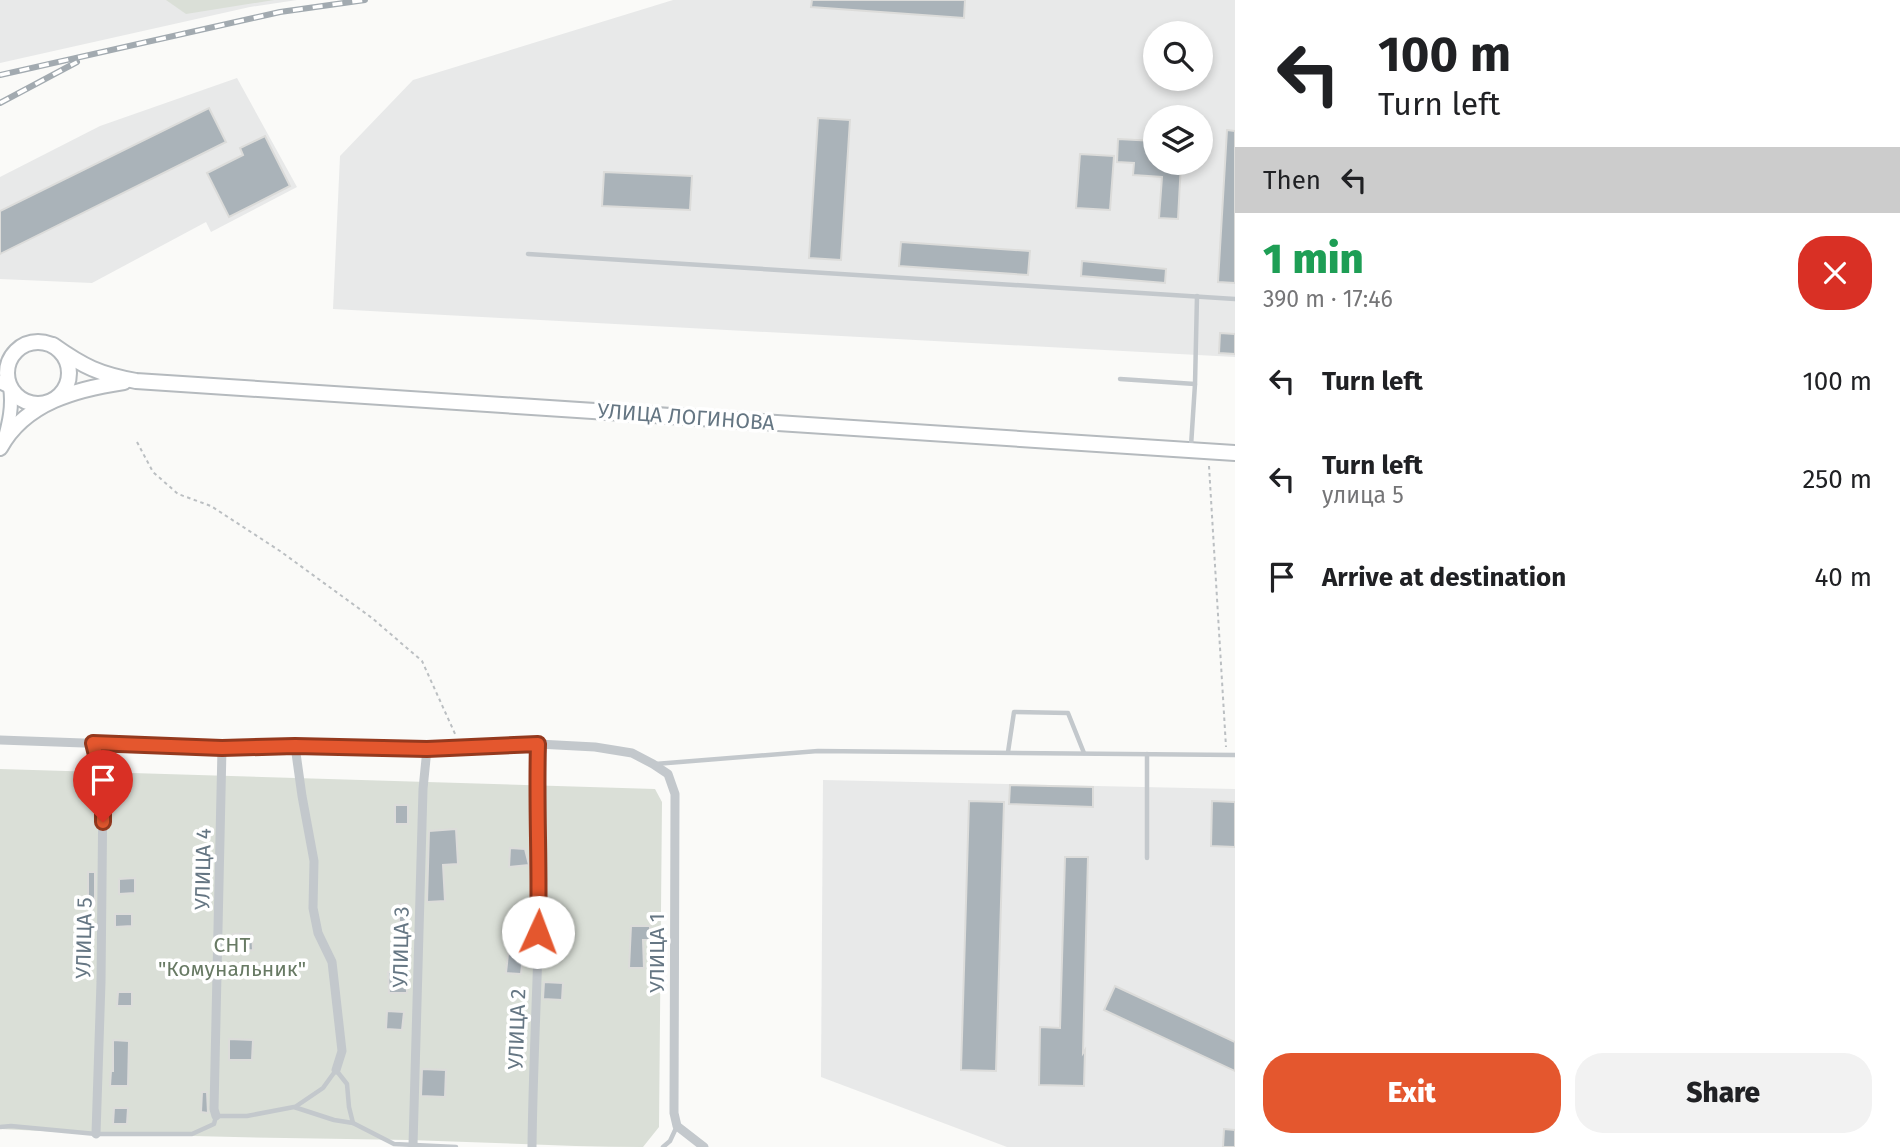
<!DOCTYPE html>
<meta charset="utf-8">
<style>
:root{--surface:#fff;--page:#f2f2f2;--text:#202124;--muted:#757577;--accent:#e4572e}
body{margin:0;font-family:"Fira Sans",sans-serif;background:var(--page);color:var(--text);height:100vh;display:flex;flex-direction:column;font-size:26px;white-space:nowrap}
*{box-sizing:border-box;margin:0}
p{font-size:23px;color:var(--muted)}
.icon{flex:none;width:38px;height:38px;fill:none;stroke:currentColor;stroke-width:2;stroke-linecap:round;stroke-linejoin:round}
.map{position:relative;flex:1;overflow:hidden}
.sheet{display:flex;flex-direction:column;background:var(--surface);width:665px}
.sheet>*{flex:none}
.top-card{background:#fff;color:var(--text);overflow:hidden}
.buttons{position:absolute;left:1143px;top:21px;display:grid;gap:14px}
.buttons a{display:grid;place-items:center;width:70px;height:70px;border-radius:50%;background:var(--surface);box-shadow:0 4px 10px #0003;font-size:35px}
.pin{position:absolute;display:grid;place-items:center;width:60px;height:60px;color:#fff;margin:-72px -30px;border-radius:50% 50% 50% 0;rotate:-45deg;box-shadow:0 0 7px #0007}
.pin .icon{rotate:45deg}
.me{position:absolute;width:77px;margin:-38px;rotate:2deg;stroke-linejoin:round;filter:drop-shadow(0 0 5px #0008)}
.turn{display:flex;align-items:center;gap:24px;height:147px;padding:0 28px;font-size:32px}
.turn .icon{width:91px;height:91px;stroke-width:2.5}
.turn b{display:block;font-size:49px;line-height:60px}
.then{display:flex;align-items:center;height:66px;padding:0 28px;background:#0003;gap:14px;font-size:26px}
.round{display:grid;place-items:center;flex:none;width:74px;height:74px;border-radius:28px;background:var(--page)}
.overview{display:flex;align-items:center;justify-content:space-between;height:119px;padding:0 28px}
h1{font-size:42px;font-weight:800;line-height:52px;color:#1e9e55}
.cta{display:flex;gap:14px;margin-top:auto;padding:14px 28px}
.cta a{flex:1;height:80px;border-radius:28px;background:var(--accent);color:#fff;font-size:28px;font-weight:800;line-height:80px;text-align:center}
.cta a+a{background:var(--page);color:var(--text)}
ul{padding:0;list-style:none}
li{display:flex;align-items:center;gap:21px;height:98px;padding:0 28px}
li div{flex:1}
li b{display:block;font-size:26px}
li em{font-style:normal}
main{display:flex;flex:1;min-height:0}
.map>svg:first-child{display:block}
.built{fill:#e8e9e9;fill-rule:evenodd}
.green{fill:#dadfd7}
.building{fill:#aab3b9;stroke:#dcdcda;stroke-width:2}
.lines{fill:none;stroke-linecap:round;stroke-linejoin:round}
.secondary-casing{stroke:#b3babf;stroke-width:16}
.primary-casing{stroke:#b5babe;stroke-width:18}
.path{stroke:#bbbfc2;stroke-width:2;stroke-dasharray:3.5 3.5;stroke-linecap:butt}
.lane{stroke:#c3c8cc;stroke-width:4.5}
.street{stroke:#c3c8cc;stroke-width:9}
.secondary{stroke:#fff;stroke-width:12}
.primary{stroke:#fff;stroke-width:14}
.rail-casing{stroke:#a2aab0;stroke-width:6}
.rail{stroke:#fff;stroke-width:3.5;stroke-dasharray:10;stroke-linecap:butt}
.route-casing{stroke:#94391e;stroke-width:18}
.route{stroke:#e4572e;stroke-width:12}
.labels{text-anchor:middle;stroke-width:7;stroke-linejoin:round;paint-order:stroke}
.street-label{font-size:21px;fill:#657683;stroke:#fff}
.park-label{font-size:21px;fill:#687a64;stroke:#fff}
</style>
<main>
<div class="map">
<svg width="1235" height="1147" viewBox="0 0 1235 1147">
<rect width="100%" height="100%" fill="#fafaf8"/>
<g class="built">
<polygon points="0,0 297,0 250,7 0,63"/>
<path d="M673,0H1235V357L333,309L340,156L413,80ZM1155,33H1200V79H1155ZM1155,117H1200V163H1155Z"/>
<polygon points="237,78 297,187 211,232 206,222 92,283 0,279 0,177 100,126"/>
<polygon points="823,780 1235,789 1235,1147 1007,1147 821,1077"/>
</g>
<g class="green">
<polygon points="166,0 274,0 186,14"/>
<path d="M0,769L655,789L662,802L659,1127L643,1147C565,1147 487,1142 409,1140C272,1138 136,1136 0,1129Z"/>
</g>
<g class="building">
<polygon points="812,0 965,0 964,18 811,7"/>
<polygon points="209,108 226,142 0,254 0,211"/>
<polygon points="818,118 850,120 841,260 809,258"/>
<polygon points="1227,130 1235,131 1235,283 1218,282"/>
<polygon points="265,136 290,186 229,217 207,173 243,155 240,148"/>
<polygon points="1118,139 1155,141 1155,163 1181,163 1178,219 1159,218 1162,177 1133,175 1134,163 1117,162"/>
<polygon points="1080,154 1114,156 1110,210 1076,208"/>
<polygon points="604,172 692,176 690,210 602,206"/>
<polygon points="901,242 1030,251 1028,275 899,266"/>
<polygon points="1082,261 1166,269 1165,283 1081,276"/>
<polygon points="1220,333 1235,334 1235,354 1219,353"/>
<polygon points="1010,785 1093,787 1093,807 1009,804"/>
<polygon points="969,801 1004,802 996,1071 961,1070"/>
<polygon points="1212,801 1235,802 1235,847 1211,846"/>
<rect x="395" y="805" width="13" height="19"/>
<polygon points="456,829 458,864 443,865 445,901 427,902 429,831"/>
<polygon points="510,848 525,849 529,865 509,867"/>
<polygon points="1065,857 1088,857 1083,1053 1085,1050 1084,1086 1039,1085 1040,1027 1060,1028"/>
<rect x="88" y="872" width="7" height="33"/>
<polygon points="135,878 135,893 119,894 119,879"/>
<polygon points="399,904 408,904 409,922 399,922"/>
<polygon points="115,914 132,914 132,926 115,927"/>
<polygon points="631,926 650,926 650,940 643,940 644,968 629,968"/>
<polygon points="252,933 253,950 234,951 233,934"/>
<polygon points="407,937 408,953 397,954 396,938"/>
<polygon points="508,954 523,955 521,974 506,973"/>
<polygon points="196,964 210,965 210,975 195,974"/>
<polygon points="407,971 407,993 389,993 388,972"/>
<polygon points="544,982 563,983 562,1000 543,999"/>
<polygon points="1115,986 1235,1042 1235,1071 1104,1010"/>
<polygon points="118,992 132,992 132,1006 117,1006"/>
<polygon points="387,1011 404,1012 402,1030 386,1029"/>
<polygon points="229,1039 253,1040 252,1060 229,1060"/>
<polygon points="113,1040 129,1041 128,1086 110,1086 111,1071 113,1071"/>
<polygon points="422,1069 446,1070 445,1097 421,1096"/>
<polygon points="202,1092 207,1092 208,1113 201,1112"/>
<polygon points="114,1108 128,1108 127,1124 113,1124"/>
<polygon points="1224,1129 1235,1130 1235,1147 1223,1147"/>
</g>
<g class="lines">
<g class="secondary-casing">
<path id="secondary" d="M0,382L10,387C13,406 9,423 4,441"/>
</g>
<g class="primary-casing">
<g id="primary">
<circle cx="38" cy="373" r="31"/>
<path d="M53,345C84,367 99,374 136,381L1235,453"/>
<path d="M0,448C25,402 77,389 124,382"/>
</g>
</g>
<g class="path">
<polyline points="137,442 153,472 178,494 211,506 280,551 372,618 422,661 456,736"/>
<polyline points="1209,466 1226,747"/>
</g>
<g class="lane">
<polyline points="528,254 1235,299"/>
<polyline points="1120,379 1195,384"/>
<polyline points="1191,446 1195,384 1197,296"/>
<polyline points="1008,752 1014,712 1068,713 1084,753"/>
<polyline points="1147,754 1147,858"/>
<polyline points="655,764 818,751 1235,755"/>
<polyline points="295,1107 323,1088 336,1070 347,1084 349,1107 353,1123"/>
<polyline points="0,1127 11,1126 96,1134 192,1134 214,1124 216,1116 247,1116 294,1107 334,1120 353,1123 394,1144 456,1147"/>
<polyline points="663,1147 670,1141 677,1126"/>
</g>
<g class="street">
<polyline points="0,740 222,748 295,746 427,749 538,744 595,747 632,753 653,764 668,774 675,794 674,1113 677,1126 704,1147"/>
<polyline points="93,743 103,783 101,982 96,1134"/>
<polyline points="295,746 302,796 314,861 313,908 318,933 332,962 342,1051 336,1070"/>
<polyline points="216,1116 214,1109 222,748"/>
<polyline points="413,1145 423,789 427,749"/>
<path d="M532,1147C533,1054 539,961 540,868C540,827 537,786 538,744"/>
</g>
<use href="#secondary" class="secondary"/>
<use href="#primary" class="primary"/>
<g class="rail-casing">
<g id="rail">
<polyline points="0,75 280,12 365,0"/>
<polyline points="0,103 77,62"/>
</g>
</g>
<use href="#rail" class="rail"/>
</g>
<g class="lines">
<g class="route-casing">
<path id="route" d="M103,822V783L93,743L222,748L295,746L427,749L538,744C536,807 540,869 538,932"/>
</g>
<use href="#route" class="route"/>
</g>
<g class="labels">
<g class="street-label">
<text transform="translate(686 417) rotate(4)" y="7">УЛИЦА ЛОГИНОВА</text>
<text transform="translate(203 869) rotate(-89)" y="7">УЛИЦА 4</text>
<text transform="translate(84 938) rotate(-89)" y="7">УЛИЦА 5</text>
<text transform="translate(401 947) rotate(-89)" y="7">УЛИЦА 3</text>
<text transform="translate(657 953) rotate(-90)" y="7">УЛИЦА 1</text>
<text transform="translate(517 1029) rotate(-88)" y="7">УЛИЦА 2</text>
</g>
<g class="park-label">
<text x="232" y="952">СНТ<tspan x="232" dy="24">"Комунальник"</tspan></text>
</g>
</g>
</svg>
<div class="buttons">
<a><svg class="icon" aria-label="search" viewBox="0 0 24 24"><circle cx="10" cy="10" r="6"/><path d="M15 15l6 6"/></svg></a>
<a><svg class="icon" aria-label="layers" viewBox="0 0 24 24"><path d="M12 4l9 5-9 5-9-5zM3 14l9 5 9-5"/></svg></a>
</div>
<div class="pin" style="left:103px;top:822px;background:#d93025"><svg class="icon" aria-label="arrive" viewBox="0 0 24 24"><path d="M6 21V4h12l-3 4 3 4H6"/></svg></div>
<svg class="me" style="left:538px;top:932px" viewBox="-20 -20 40 40"><circle r="19" fill="#fff"/><path d="M0-13L10 11 0 6-10 11z" fill="#e4572e"/></svg>
</div>
<section class="sheet">
<div class="top-card">
<div class="turn"><svg class="icon" aria-label="left" viewBox="0 0 24 24"><path d="M17 20v-9H6M10 6l-5 5 5 5"/></svg><div><b>100 m</b>Turn left</div></div>
<div class="then">Then<svg class="icon" aria-label="left" viewBox="0 0 24 24"><path d="M17 20v-9H6M10 6l-5 5 5 5"/></svg></div>
</div>
<div class="overview"><div><h1>1 min</h1><p>390 m · 17:46</p></div><a class="round" style="background:#d93025;color:#fff"><svg class="icon" aria-label="close" viewBox="0 0 24 24"><path d="M6 6l12 12M18 6L6 18"/></svg></a></div>
<ul>
<li><svg class="icon" aria-label="left" viewBox="0 0 24 24"><path d="M17 20v-9H6M10 6l-5 5 5 5"/></svg><div><b>Turn left</b></div><em>100 m</em></li>
<li><svg class="icon" aria-label="left" viewBox="0 0 24 24"><path d="M17 20v-9H6M10 6l-5 5 5 5"/></svg><div><b>Turn left</b><p>улица 5</p></div><em>250 m</em></li>
<li><svg class="icon" aria-label="arrive" viewBox="0 0 24 24"><path d="M6 21V4h12l-3 4 3 4H6"/></svg><div><b>Arrive at destination</b></div><em>40 m</em></li>
</ul>
<div class="cta"><a>Exit</a><a>Share</a></div>
</section>
</main>
